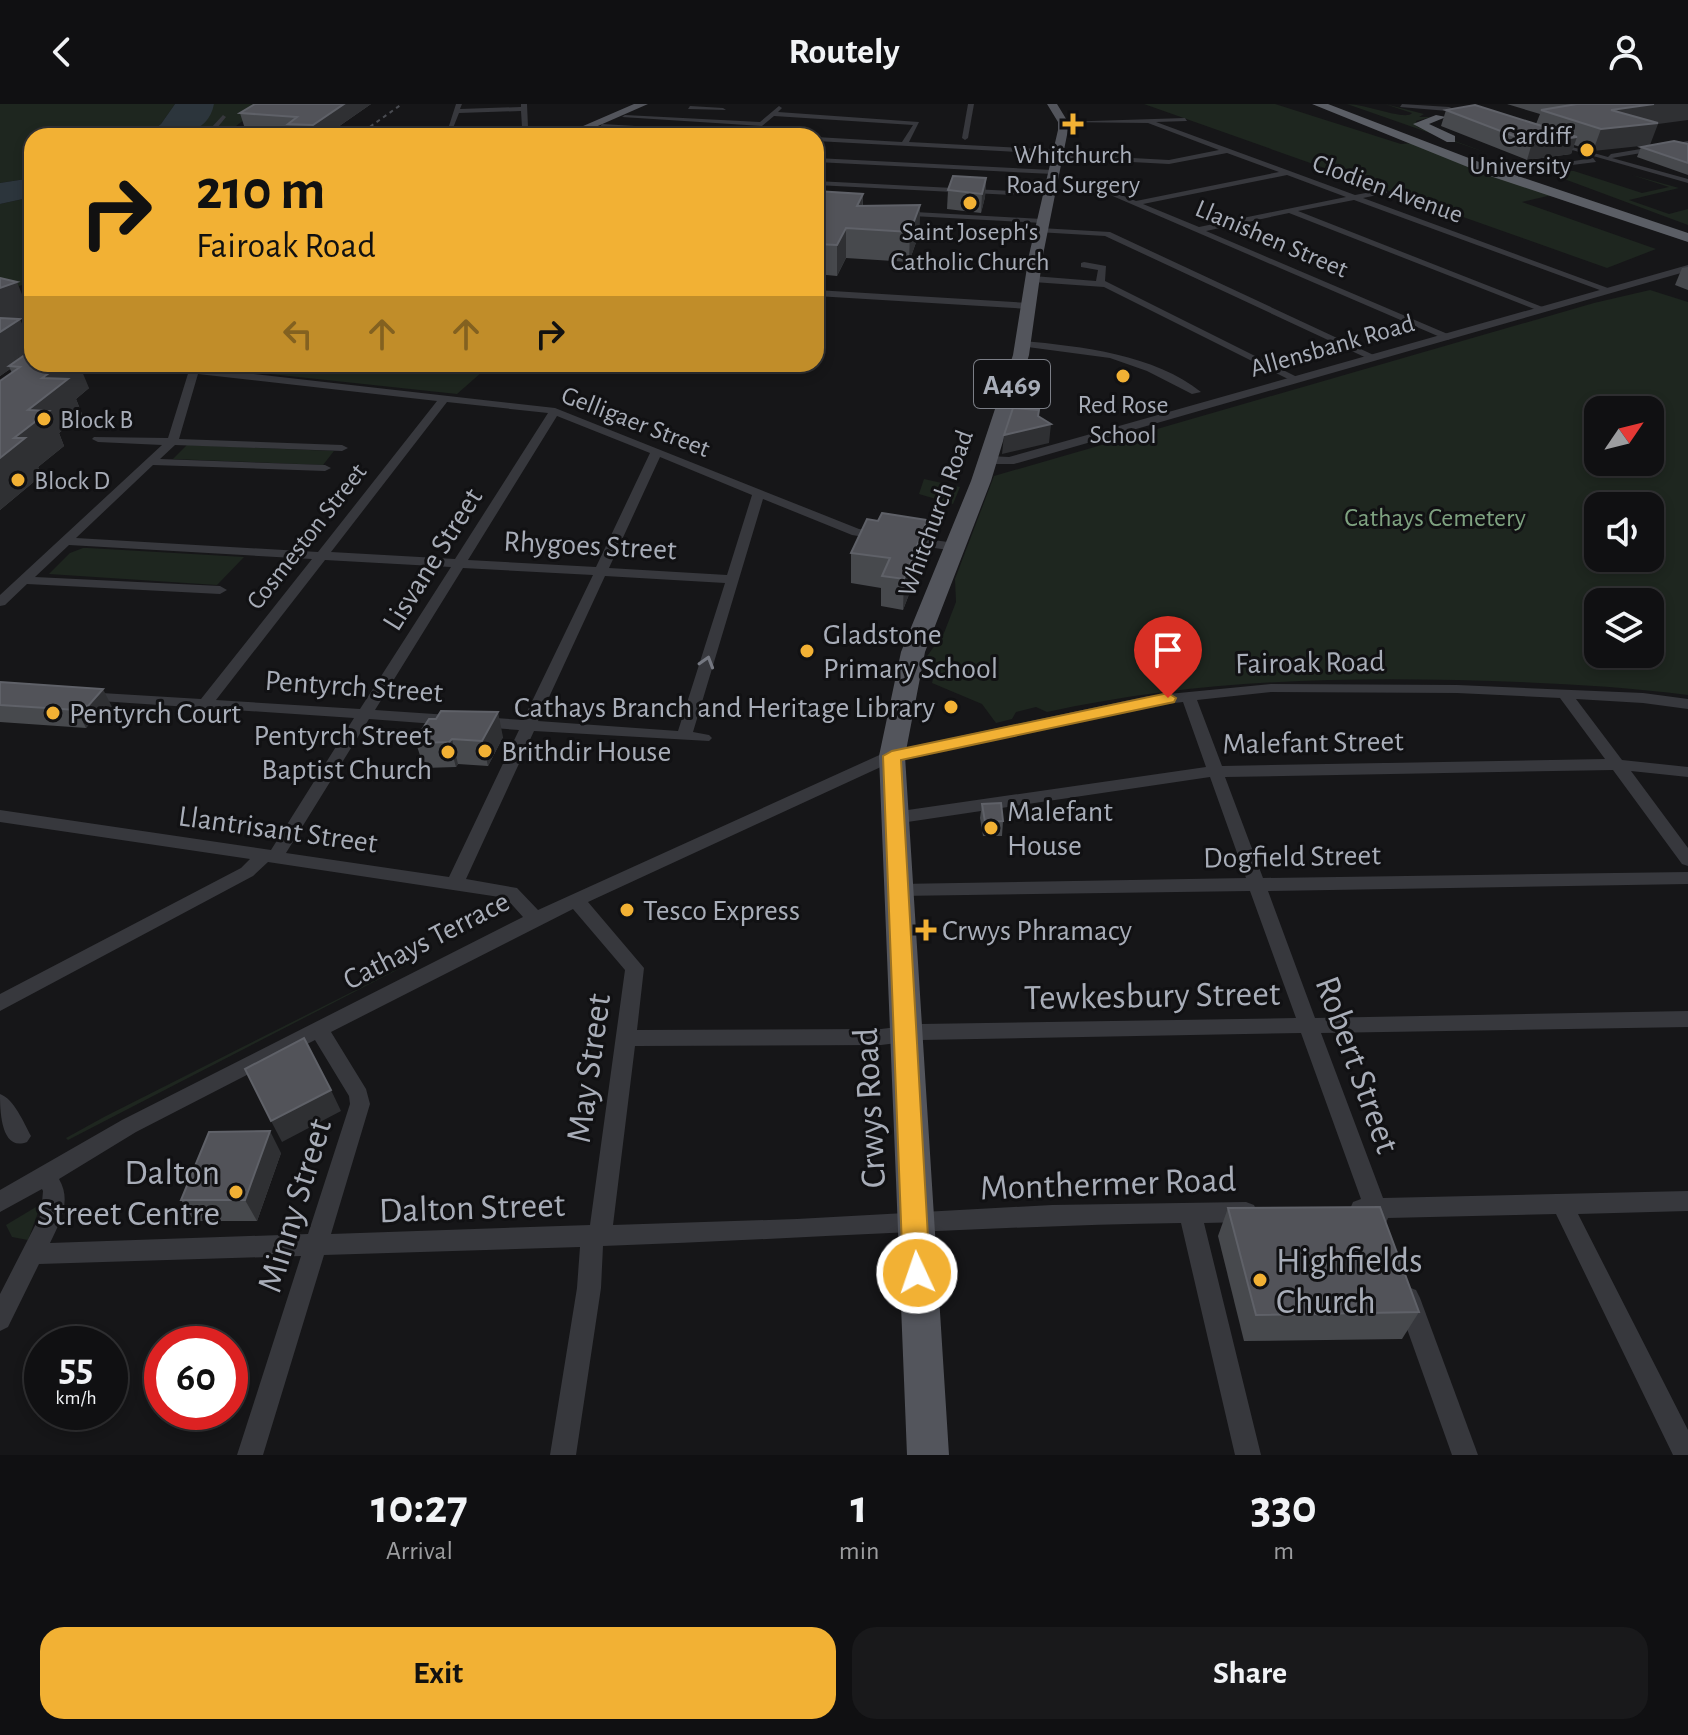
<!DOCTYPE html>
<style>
:root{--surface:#101012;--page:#19191b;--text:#f1f3f6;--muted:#9c9d9f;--line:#303032;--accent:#f2b134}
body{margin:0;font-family:"Alegreya Sans",sans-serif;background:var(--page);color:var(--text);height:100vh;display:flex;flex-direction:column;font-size:30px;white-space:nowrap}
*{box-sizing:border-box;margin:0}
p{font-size:26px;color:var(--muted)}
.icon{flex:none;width:44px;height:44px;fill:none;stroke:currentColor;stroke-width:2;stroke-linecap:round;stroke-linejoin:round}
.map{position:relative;height:1351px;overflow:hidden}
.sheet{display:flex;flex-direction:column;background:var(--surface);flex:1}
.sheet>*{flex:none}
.guide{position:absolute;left:24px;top:24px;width:800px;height:244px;border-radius:24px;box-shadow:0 4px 12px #0003,0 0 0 2px var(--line);background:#f2b134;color:#111;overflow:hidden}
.needle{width:52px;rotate:55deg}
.tools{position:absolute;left:1584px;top:292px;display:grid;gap:16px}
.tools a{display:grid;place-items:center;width:80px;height:80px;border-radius:16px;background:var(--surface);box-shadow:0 4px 12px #0003,0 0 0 2px var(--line);font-size:40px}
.speed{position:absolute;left:24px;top:1222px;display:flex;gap:16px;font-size:40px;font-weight:700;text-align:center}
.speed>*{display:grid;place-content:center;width:104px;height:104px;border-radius:50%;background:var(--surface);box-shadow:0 4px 12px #0003,0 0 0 2px var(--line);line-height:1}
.speed small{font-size:20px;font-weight:400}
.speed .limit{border:12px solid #d22;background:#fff;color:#111}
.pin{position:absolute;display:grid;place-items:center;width:68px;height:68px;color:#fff;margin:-82px -34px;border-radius:50% 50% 50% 0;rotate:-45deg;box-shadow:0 0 8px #0007}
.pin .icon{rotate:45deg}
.me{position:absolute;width:88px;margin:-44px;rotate:357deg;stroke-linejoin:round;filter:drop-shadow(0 0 6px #0008)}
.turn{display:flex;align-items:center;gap:28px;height:168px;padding:0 40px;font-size:36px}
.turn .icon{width:104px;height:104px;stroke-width:2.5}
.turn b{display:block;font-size:56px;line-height:68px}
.lanes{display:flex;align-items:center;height:76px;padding:0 40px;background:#0003;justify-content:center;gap:40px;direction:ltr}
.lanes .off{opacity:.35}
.eta{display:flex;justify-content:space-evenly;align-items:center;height:136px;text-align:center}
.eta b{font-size:48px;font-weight:600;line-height:56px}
.primary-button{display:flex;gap:16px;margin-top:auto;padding:16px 40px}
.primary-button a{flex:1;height:92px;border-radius:24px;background:var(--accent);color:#111;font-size:32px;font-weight:600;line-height:92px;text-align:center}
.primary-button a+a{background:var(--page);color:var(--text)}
header{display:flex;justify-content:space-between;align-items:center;height:104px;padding:0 40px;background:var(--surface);font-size:36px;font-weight:600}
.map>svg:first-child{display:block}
.green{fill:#1e261f;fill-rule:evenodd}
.water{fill:#2c353c}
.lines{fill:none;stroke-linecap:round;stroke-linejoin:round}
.minor{fill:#37383d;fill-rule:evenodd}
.tertiary{fill:#37383d;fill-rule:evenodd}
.primary{fill:#53555c;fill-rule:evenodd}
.trunk{fill:#5b5e65;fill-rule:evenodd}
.rail{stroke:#4a4c52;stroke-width:2;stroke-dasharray:4 4;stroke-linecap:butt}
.minor-bridge{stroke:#37383d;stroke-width:7}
.wall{fill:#47494d}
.shaded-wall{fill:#2f3033}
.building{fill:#525359;stroke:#5f6168;stroke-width:2}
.oneway{stroke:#757881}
.route{fill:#f2b134;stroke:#9d7322;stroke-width:2}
.poi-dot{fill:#f2b134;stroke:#111113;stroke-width:3}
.labels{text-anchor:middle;stroke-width:6;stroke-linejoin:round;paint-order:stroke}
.far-poi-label{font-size:26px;fill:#a8adb8;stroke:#111113}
.far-street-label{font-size:26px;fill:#a8adb8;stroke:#111113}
.far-park-label{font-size:26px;fill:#7fa381;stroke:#111113}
.shield{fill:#111113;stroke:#7b7e86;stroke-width:2}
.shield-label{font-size:28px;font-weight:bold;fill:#a8adb8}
.street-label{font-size:30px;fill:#a8adb8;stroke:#111113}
.poi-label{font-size:30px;fill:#a8adb8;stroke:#111113;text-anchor:start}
.near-street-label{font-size:36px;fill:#a8adb8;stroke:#111113}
.near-poi-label{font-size:36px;fill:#a8adb8;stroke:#111113;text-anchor:end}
</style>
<header><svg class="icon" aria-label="back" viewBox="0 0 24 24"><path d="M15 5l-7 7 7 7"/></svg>Routely<svg class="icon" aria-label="person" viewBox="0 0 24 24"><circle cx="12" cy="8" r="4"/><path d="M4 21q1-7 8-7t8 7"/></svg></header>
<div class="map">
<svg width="1688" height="1351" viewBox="0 0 1688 1351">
<rect width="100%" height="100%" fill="#161618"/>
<g class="green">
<polygon points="0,0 175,0 161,20 145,32 32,32 32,74 0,79"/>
<polygon points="214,0 265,0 223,32 184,32 202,20"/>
<polygon points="1144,0 1275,0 1401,40 1414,39 1552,91 1522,98 1656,145 1607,164"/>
<path d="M1347,0C1365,0 1406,17 1412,9L1385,0L1424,10L1419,13H1431L1416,17L1417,23L1490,50Z"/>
<polygon points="1540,66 1574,67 1642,89 1669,83 1632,71 1679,84 1629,96 1669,110 1688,105 1688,121"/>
<polygon points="32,93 32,178 0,188 0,100"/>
<path d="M1650,186L1688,198V591C1612,581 1534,578 1457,576C1315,573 1186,578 1047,608L1036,603L1016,608L1012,615L996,619L982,600L932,579L936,562L922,559L944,529L956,498L955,475L994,372L1594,199ZM1598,306H1650V358H1598ZM1598,402H1650V454H1598ZM1598,498H1650V550H1598Z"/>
<polygon points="224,260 491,260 457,290 243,267"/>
<polygon points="187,341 334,347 323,361 173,355"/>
<polygon points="924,375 960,383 953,400 919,390"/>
<polygon points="83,444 88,444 244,453 217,481 49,470 70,449"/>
<polygon points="447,840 68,1036 66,1034 104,1013"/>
<polygon points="41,1100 28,1136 12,1133 6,1121"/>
</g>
<g class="water">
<path d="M175,0H214C208,33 171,32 145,32L161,20Z"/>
<polygon points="32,74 32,93 0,100 0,79"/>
</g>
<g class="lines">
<g class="minor">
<polygon points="456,0 462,0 460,5 521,3 521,0 527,0 528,23 536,32 529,32 522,23 521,7 459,9 453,24 448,25"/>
<polygon points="968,0 974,0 968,34 965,36 962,34"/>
<polygon points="1402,0 1449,3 1470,12 1467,14 1448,7 1400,3"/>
<polygon points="690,2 723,4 726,6 688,5"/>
<path d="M779,2L782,4L778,8L919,18L909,38L1058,46L1062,48L1059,50L1169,56L1219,46L1148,19L1060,18L1185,14L1187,17L1156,18L1355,91L1387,85V89L1363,94L1616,187L1608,189L1354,96L1298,107L1550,206L1542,208L1289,109L1206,127L1450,231V235L1447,236L1108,90L1073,86L1077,84L1109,86L1136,97L1279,68L1227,49L1169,60L1057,54L1053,52L1056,50L816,37V33L902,38L913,21L774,12L762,22L622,13L625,11L760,18ZM1287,71L1346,93L1199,123L1143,100Z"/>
<polygon points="223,11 226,13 217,24 234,32 225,32 210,25"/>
<polygon points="602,20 770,30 773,32 600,23"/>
<polygon points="1688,37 1688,41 1612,54 1688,75 1688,79 1551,40 1554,38 1608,53 1611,50"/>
<polygon points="816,54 1053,66 1057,68 1053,70 816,58"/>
<polygon points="1593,54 1596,58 1540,65 1536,63"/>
<polygon points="816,77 1012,87 1016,89 1012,91 816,81"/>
<polygon points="897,107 1042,115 1046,117 1042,119 894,111"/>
<polygon points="1040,124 1110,128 1380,254 1371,256 1105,132 1037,128"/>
<polygon points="1084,158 1106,162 1105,177 1303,276 1294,278 1104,183 1033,178 1029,175 1033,172 1096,177 1098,166 1081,163 1081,159"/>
<path d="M1023,237C1080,242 1156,251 1201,288L1192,290L1147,267L1110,254L1020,242V238Z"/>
<path d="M191,260H201L200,264L555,304L859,425L882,428L888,432L882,436L852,431L763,395L693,628L709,631L712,634L709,637L534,627L466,775L517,784L538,806L886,648L1148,592L1271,580L1457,581L1643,589L1688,595V605L1643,599L1576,595L1622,656L1688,663V673L1631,667L1688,744V762L1682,760L1613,666L1225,673L1263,774L1688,768V780L1268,787L1315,914L1688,907V923L1321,929L1383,1094L1688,1087V1107L1578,1110L1688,1326V1351H1673L1556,1110L1388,1114L1386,1119L1378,1122L1370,1119L1368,1115L1353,1112L1350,1105L1353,1098L1361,1095L1301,929L921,936L881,941L635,942L613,1121L797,1115L1052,1101L1246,1098L1254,1101L1257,1108L1254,1115L1246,1118L1204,1119L1261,1351H1235L1181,1119C988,1122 796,1135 603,1142L601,1184L576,1351H550L577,1184L580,1143L324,1151L263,1351H237L301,1152L39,1160L8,1223L0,1227V1190L41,1110L43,1087L42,1085L0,1108V1086L122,1016L523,813L506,794L268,758L253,772L0,907V890L241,764L250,755L0,718V706L271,746L354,614L85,596L78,592L85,588L201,595L312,455L69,441L35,473L220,482L227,486L220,490L27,480L5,501L0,502V491L162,341L98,338L92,335L94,333L168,334ZM198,270L437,297L318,448L76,434L153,361L325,367L331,364L325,361L160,355L175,341L342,347L348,344L342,341L179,335ZM447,298L548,309L455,455L331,448ZM557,312L650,349L596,463L468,456ZM660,353L752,391L727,471L609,464ZM325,456L451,463L360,605L216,596ZM463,464L593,471L523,616L480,613L472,618L480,623L519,626L449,773L286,749L369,615L449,621L457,616L449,611L375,606ZM605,472L725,479L678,627L538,617ZM1271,588L1457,589L1560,594L1605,655L1222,662L1197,596ZM1183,598L1206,663L894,708L886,714L894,720L1210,673L1246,774L898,780L892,782L889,786L892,790L898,792L1250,787L1296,914L921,920L881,925L637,926L644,864L588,798L896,656L1148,602ZM573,805L625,866L590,1121L331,1130L370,1000L366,985L331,928ZM315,936L349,992L350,1000L308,1130L50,1139C60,1118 72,1097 59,1075L136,1028Z"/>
<polygon points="905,432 955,439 961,443 955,447 901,439 901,433"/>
<path d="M0,990C14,995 24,1019 31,1032L27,1038C1,1048 0,1007 0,990Z"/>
<polygon points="1408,1183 1416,1186 1420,1194 1478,1351 1452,1351 1396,1194 1400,1186"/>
</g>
<g class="tertiary">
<polygon points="1688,161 1688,167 1014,360 988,360 981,356 988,352 1009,353 1080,333"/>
<polygon points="816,186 1029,199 1035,202 1029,205 816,192"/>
</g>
<g class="primary">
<polygon points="634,0 648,0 575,32 560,32"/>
<polygon points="1047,0 1057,0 1068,18 1068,26 1043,151 1029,251 991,377 925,548 905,652 949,1351 907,1351 879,652 901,548 971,377 1013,251 1029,151 1058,26 1058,18"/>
<polygon points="32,225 32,235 0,246 0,236"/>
</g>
<g class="trunk">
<polygon points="1312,0 1328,0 1500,66 1688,129 1688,138 1490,72"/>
<polygon points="1436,11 1446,13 1429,20 1455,32 1455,38 1447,38 1413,20"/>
</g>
<polyline class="rail" points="357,32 402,0"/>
<polyline class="minor-bridge" points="1504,68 1540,63"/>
</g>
<g class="wall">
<polygon points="255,0 371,0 325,32 291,32 290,28 245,25 240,9"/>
<polygon points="1507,0 1688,0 1658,20 1593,47 1574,41 1571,50 1527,56 1441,22 1446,6 1536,20 1540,10"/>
<polygon points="1688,40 1688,71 1637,53 1641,43"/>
<polygon points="986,74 985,93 981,109 947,105 948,86"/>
<polygon points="816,87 863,90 863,101 920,101 919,130 909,158 846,154 837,172 816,170"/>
<polygon points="1688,163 1688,186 1675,181 1682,164"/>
<polygon points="0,174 30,210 18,215 32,260 89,284 76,295 82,310 59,329 64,342 38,363 42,371 0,406 0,277 12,269 10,265 0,272"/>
<polygon points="927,416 926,446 903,506 881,502 881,484 851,479 851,449 878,417"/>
<polygon points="0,578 112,603 97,620 90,619 86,624 0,618"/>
<polygon points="429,615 503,633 488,662 458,660 456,663 424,664 416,639"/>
<polygon points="982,700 1003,717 1002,732 983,732 980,714"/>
<polygon points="281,1049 257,1117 194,1117 181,1096"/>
<polygon points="1228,1104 1419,1208 1402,1235 1244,1237 1218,1132"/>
</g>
<g class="shaded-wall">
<polygon points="344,0 371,0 325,32 316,32 313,21"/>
<polygon points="1654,0 1688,0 1688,16 1658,20 1650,41 1593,47 1601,25 1611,6"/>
<polygon points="1577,33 1571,50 1527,56 1532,39"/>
<polygon points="986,74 985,93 981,109 982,90"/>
<polygon points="863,90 862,118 857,102"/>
<polygon points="920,101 919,130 909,158 910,128"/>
<polygon points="846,124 846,154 837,172 837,141"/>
<polygon points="17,178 30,210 0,222 0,184"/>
<polygon points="20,215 32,243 32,249 9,262 10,265 0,272 0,228"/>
<polygon points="61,260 79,260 89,284 76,295 82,310 59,329 64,342 38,363 42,371 0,406 0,354 14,334 42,274"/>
<polygon points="1039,306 1037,324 1051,320 1049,339 1002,350 1004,331"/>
<polygon points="927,416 926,446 903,506 904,475"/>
<polygon points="103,585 112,603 97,620 88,602"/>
<polygon points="81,601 90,619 86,624 77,606"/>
<polygon points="498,608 503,633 488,662 482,637"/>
<polygon points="452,635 458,660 456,663 449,638"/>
<polygon points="331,986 341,1007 282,1038 271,1017"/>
<polygon points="270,1027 281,1049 257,1117 245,1096"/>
</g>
<g class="building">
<polygon points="255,0 344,0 313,21 288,20 297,13 240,9"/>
<polygon points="1577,0 1654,0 1611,6 1658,19 1601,25 1541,6"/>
<polygon points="1475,1 1577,33 1532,39 1446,6"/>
<polygon points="1674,37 1688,40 1688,59 1641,43"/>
<polygon points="953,72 986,74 982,90 948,86"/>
<polygon points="816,87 863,90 857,102 920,101 910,128 846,124 837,141 816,140"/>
<polygon points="0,174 17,178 0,184"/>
<polygon points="0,214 20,215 0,228"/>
<polygon points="32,246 32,260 62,260 42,274 68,275 28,306 49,307 14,334 25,334 0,354 0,277 20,263 9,262"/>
<polygon points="1013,304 1039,306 1038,312 1051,320 1004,331"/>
<polygon points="882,409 927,416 904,475 882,472 890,454 851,449 867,415 878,417"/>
<polygon points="0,578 103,585 88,602 81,601 77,606 0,601"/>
<polygon points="441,607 498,608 482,637 452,635 449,638 416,639 416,635 429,615 436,615"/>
<polygon points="1001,699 1003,717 985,718 982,700"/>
<polygon points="304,934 331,986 271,1017 245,965"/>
<polygon points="270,1027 245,1096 181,1096 209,1028"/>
<polygon points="1380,1103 1419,1208 1256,1211 1228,1104"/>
</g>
<defs><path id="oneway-chevron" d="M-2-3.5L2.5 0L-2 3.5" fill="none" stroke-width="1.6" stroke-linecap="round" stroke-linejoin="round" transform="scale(2)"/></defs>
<use class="oneway" href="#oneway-chevron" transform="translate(707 558) rotate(-73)"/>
<polygon class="route" points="1168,589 1176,594 1174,598 901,656 930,1169 926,1178 917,1181 907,1178 903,1169 883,652 892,647"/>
<g class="poi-dot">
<path d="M1069 8h8v8h8v8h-8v8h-8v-8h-8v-8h8z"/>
<circle cx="1587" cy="46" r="8"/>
<circle cx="970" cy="99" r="8"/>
<circle cx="1123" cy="272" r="8"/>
<circle cx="44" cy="315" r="8"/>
<circle cx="18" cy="376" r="8"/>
<circle cx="807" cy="547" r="8"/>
<circle cx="951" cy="603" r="8"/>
<circle cx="53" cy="609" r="8"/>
<circle cx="485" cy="647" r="8"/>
<circle cx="448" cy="648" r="8"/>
<circle cx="991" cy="724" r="8"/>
<circle cx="627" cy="806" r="8"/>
<path d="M922 814h8v8h8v8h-8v8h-8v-8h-8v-8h8z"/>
<circle cx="236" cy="1088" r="8"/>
<circle cx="1260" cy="1176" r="8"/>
</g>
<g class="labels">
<g class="far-poi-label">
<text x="1571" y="40" text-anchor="end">Cardiff<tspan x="1571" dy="30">University</tspan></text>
<text x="1073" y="59">Whitchurch<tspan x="1073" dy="30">Road Surgery</tspan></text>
<text x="970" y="136">Saint Joseph's<tspan x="970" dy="30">Catholic Church</tspan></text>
<text x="1123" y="309">Red Rose<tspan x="1123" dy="30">School</tspan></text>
<text x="60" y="324" text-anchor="start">Block B</text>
<text x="34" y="385" text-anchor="start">Block D</text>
</g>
<g class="far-street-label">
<text transform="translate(1388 84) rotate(20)" y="9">Clodien Avenue</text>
<text transform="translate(1272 134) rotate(23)" y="9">Llanishen Street</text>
<text transform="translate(1332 241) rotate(-16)" y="9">Allensbank Road</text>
<text transform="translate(636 317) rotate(21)" y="9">Gelligaer Street</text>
<text transform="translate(935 409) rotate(-70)" y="9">Whitchurch Road</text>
<text transform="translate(306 432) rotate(-52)" y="9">Cosmeston Street</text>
</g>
<g class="far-park-label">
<text x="1435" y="422">Cathays Cemetery</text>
</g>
<rect class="shield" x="974" y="256" width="76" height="48" rx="6"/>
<g class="shield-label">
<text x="1012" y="290">A469</text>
</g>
<g class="street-label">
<text transform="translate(590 441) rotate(3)" y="10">Rhygoes Street</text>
<text transform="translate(432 455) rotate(-58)" y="10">Lisvane Street</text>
<text transform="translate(1310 558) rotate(-1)" y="10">Fairoak Road</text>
<text transform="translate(354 582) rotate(4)" y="10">Pentyrch Street</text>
<text transform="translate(1313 638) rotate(-1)" y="10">Malefant Street</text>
<text transform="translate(278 725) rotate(8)" y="10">Llantrisant Street</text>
<text transform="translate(1292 752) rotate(-1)" y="10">Dogfield Street</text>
<text transform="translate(426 836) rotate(-27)" y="10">Cathays Terrace</text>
</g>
<g class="poi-label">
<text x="823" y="540">Gladstone<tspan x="823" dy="34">Primary School</tspan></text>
<text x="935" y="613" text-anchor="end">Cathays Branch and Heritage Library</text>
<text x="69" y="619">Pentyrch Court</text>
<text x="432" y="641" text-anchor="end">Pentyrch Street<tspan x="432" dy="34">Baptist Church</tspan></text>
<text x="501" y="657">Brithdir House</text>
<text x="1007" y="717">Malefant<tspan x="1007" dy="34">House</tspan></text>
<text x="643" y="816">Tesco Express</text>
<text x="942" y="836">Crwys Phramacy</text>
</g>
<g class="near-street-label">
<text transform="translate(1152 890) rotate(-1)" y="13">Tewkesbury Street</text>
<text transform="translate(1359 960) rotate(70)" y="13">Robert Street</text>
<text transform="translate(587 964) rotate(-82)" y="13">May Street</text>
<text transform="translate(868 1004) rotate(-93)" y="13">Crwys Road</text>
<text transform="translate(1108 1078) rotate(-2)" y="13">Monthermer Road</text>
<text transform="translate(293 1101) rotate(-73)" y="13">Minny Street</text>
<text transform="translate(472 1102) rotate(-2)" y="13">Dalton Street</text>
</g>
<g class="near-poi-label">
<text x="220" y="1080">Dalton<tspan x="220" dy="41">Street Centre</tspan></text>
<text x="1276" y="1168" text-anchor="start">Highfields<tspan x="1276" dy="41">Church</tspan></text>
</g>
</g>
</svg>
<div class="tools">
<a><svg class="needle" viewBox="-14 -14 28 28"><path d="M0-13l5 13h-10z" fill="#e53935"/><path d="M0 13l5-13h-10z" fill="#9c9d9f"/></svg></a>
<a><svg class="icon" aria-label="sound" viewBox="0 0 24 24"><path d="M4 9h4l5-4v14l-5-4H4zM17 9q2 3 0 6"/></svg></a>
<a><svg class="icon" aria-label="layers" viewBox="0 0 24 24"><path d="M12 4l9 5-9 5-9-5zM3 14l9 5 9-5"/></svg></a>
</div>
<div class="speed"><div>55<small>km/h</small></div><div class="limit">60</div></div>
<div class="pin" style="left:1168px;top:594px;background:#d93025"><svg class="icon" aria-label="arrive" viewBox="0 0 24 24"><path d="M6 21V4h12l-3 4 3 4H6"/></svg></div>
<svg class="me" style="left:917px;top:1169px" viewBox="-20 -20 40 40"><circle r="17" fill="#f2b134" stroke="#fff" stroke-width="3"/><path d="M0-11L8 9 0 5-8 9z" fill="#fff"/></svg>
<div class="guide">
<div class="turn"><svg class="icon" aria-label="right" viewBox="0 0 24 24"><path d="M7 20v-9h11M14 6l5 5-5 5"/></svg><div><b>210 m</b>Fairoak Road</div></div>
<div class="lanes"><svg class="icon off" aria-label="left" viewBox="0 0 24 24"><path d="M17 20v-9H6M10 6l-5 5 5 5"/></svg><svg class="icon off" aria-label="ahead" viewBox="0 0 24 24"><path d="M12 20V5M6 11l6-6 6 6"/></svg><svg class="icon off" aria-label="ahead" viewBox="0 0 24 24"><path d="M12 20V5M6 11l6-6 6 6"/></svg><svg class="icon" aria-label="right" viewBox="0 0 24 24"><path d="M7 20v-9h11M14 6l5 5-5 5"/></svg></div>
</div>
</div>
<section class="sheet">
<div class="eta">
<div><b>10:27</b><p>Arrival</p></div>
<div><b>1</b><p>min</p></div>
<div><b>330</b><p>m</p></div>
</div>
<div class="primary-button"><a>Exit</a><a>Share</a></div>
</section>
